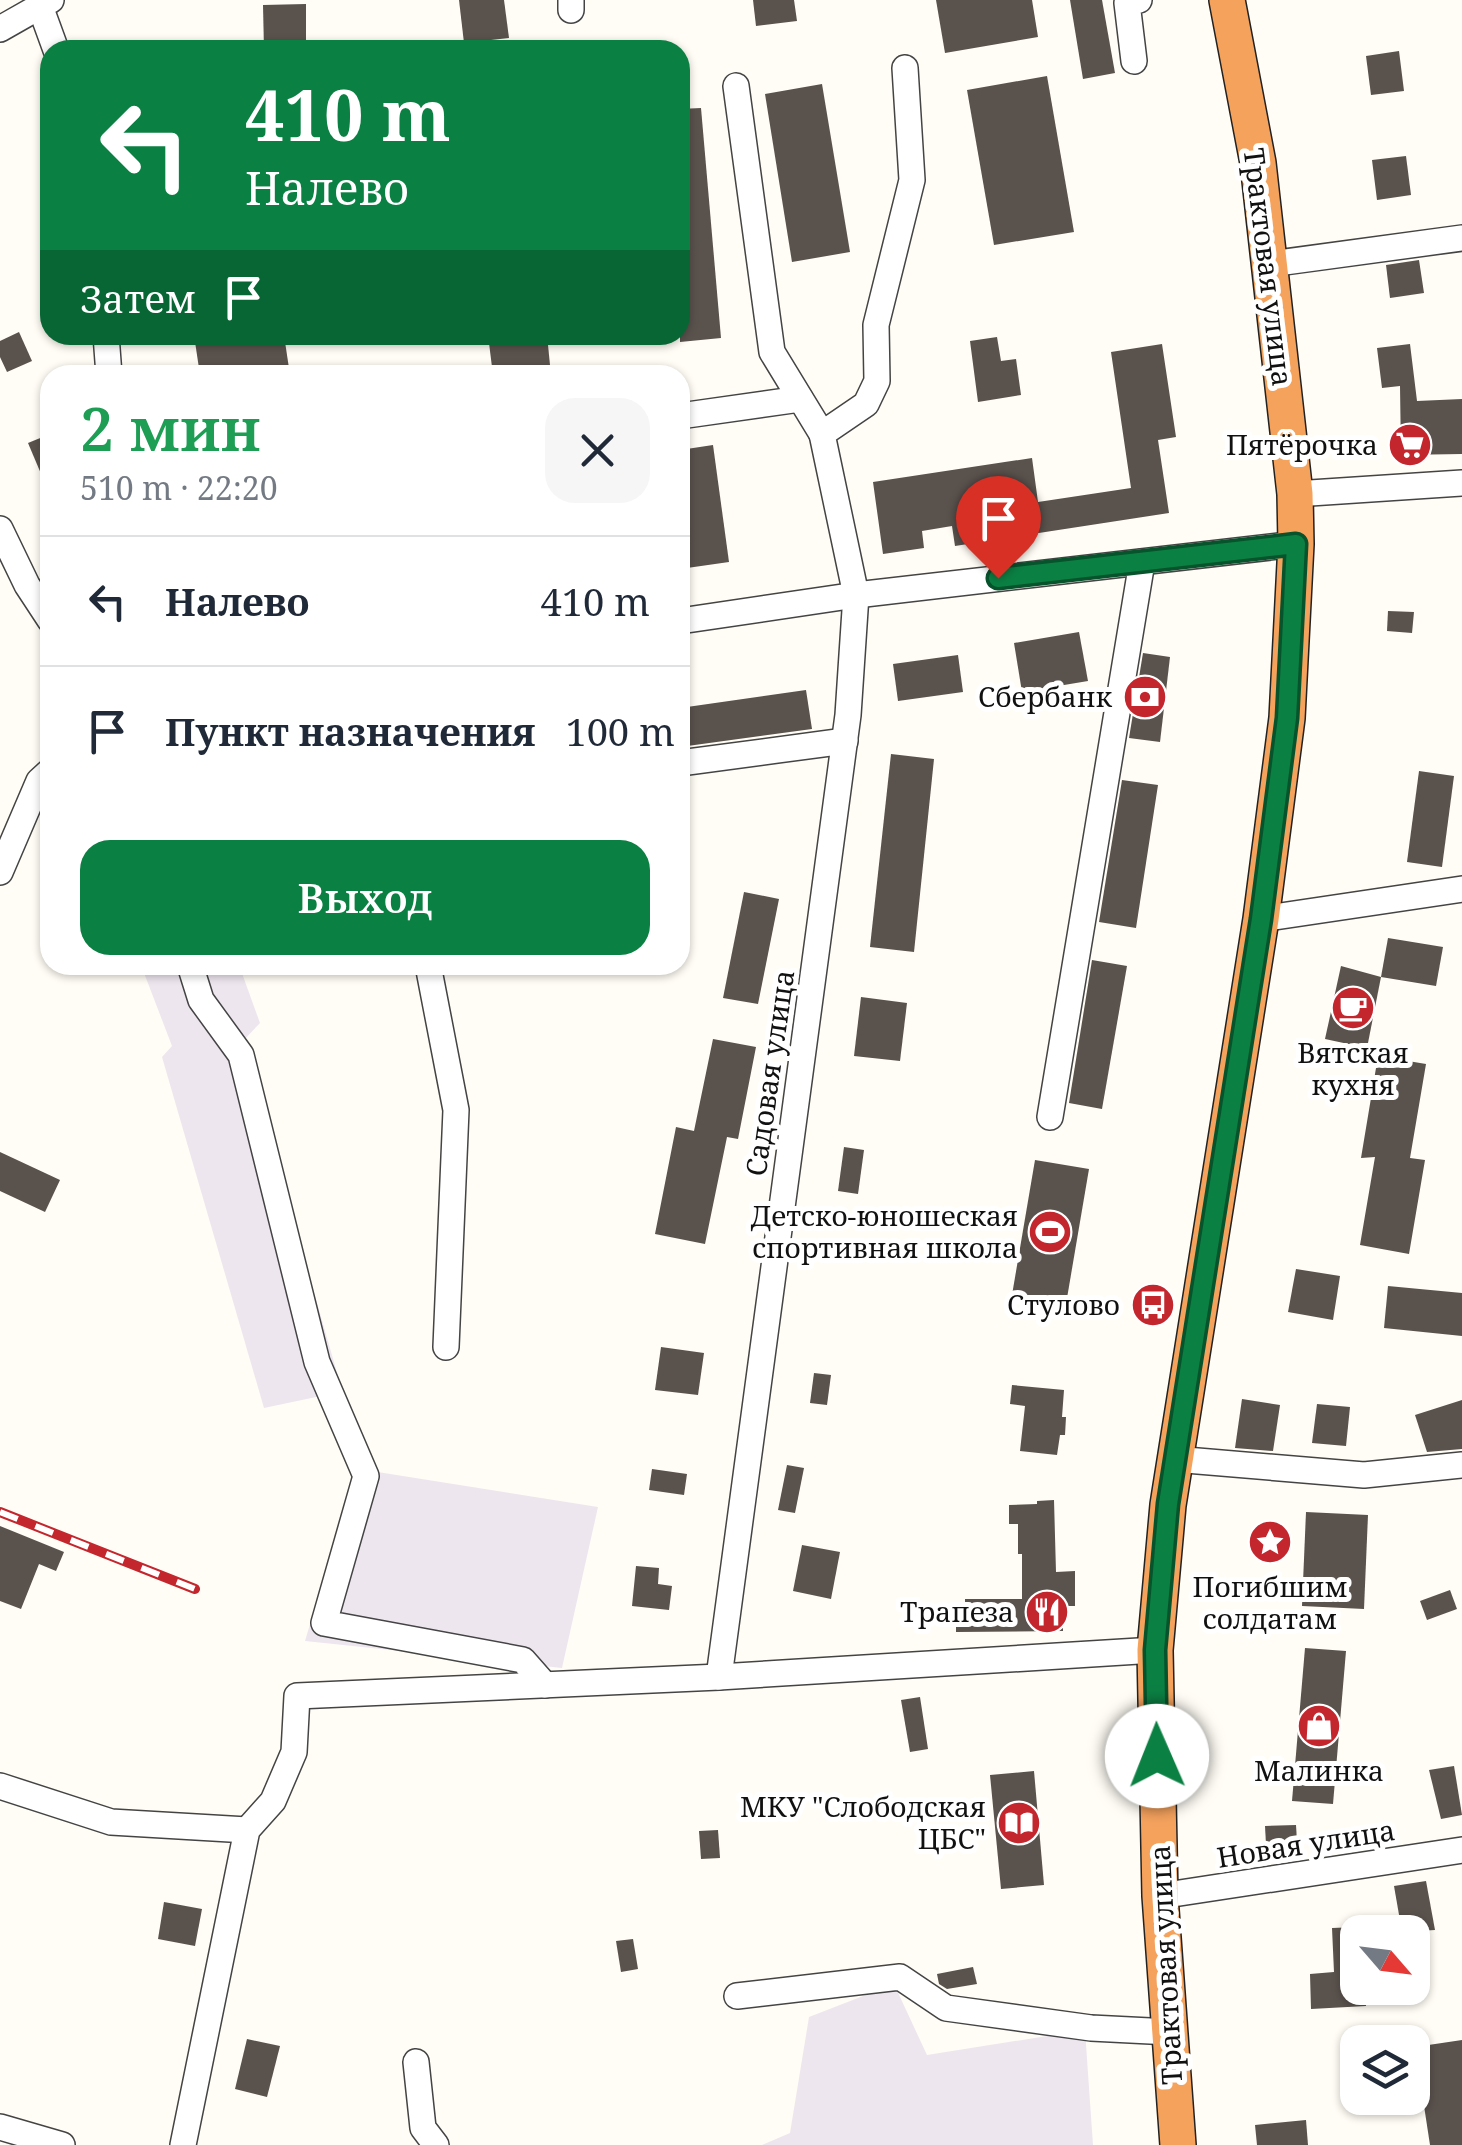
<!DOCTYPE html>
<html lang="ru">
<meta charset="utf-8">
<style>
:root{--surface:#fff;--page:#f6f6f7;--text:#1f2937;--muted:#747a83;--line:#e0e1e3;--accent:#0b8043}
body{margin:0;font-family:"Noto Serif",serif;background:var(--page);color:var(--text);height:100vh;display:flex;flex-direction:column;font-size:38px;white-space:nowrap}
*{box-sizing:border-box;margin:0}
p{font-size:32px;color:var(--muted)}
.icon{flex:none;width:55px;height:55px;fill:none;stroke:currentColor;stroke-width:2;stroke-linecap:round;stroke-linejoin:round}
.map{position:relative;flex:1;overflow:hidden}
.details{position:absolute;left:40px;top:365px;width:650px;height:610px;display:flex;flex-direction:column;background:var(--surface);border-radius:30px;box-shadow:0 2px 8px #0004}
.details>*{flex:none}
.top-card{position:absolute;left:40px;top:40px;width:650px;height:305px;border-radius:30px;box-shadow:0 2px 8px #0004;background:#0b8043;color:#fff;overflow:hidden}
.needle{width:65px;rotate:118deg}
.tools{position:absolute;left:1340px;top:1915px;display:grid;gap:20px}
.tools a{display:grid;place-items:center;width:90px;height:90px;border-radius:20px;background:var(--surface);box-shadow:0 2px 8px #0004;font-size:50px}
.pin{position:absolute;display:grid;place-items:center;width:85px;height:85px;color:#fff;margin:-102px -42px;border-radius:50% 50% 50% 0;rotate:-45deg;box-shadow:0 0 10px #0007}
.pin .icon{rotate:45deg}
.me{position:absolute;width:110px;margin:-55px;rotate:359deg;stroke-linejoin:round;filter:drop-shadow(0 0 8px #0008)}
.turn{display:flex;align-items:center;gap:35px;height:210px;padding:0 40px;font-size:45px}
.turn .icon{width:130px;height:130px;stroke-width:2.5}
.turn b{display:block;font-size:70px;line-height:85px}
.then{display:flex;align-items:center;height:95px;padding:0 40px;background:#0003;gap:20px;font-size:38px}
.round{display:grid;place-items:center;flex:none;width:105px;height:105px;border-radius:30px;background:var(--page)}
.headline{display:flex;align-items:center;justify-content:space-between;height:170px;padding:0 40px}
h1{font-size:60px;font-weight:600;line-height:75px;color:#1e9e55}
.primary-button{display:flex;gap:20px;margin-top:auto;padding:20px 40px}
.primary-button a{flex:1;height:115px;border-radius:30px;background:var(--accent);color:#fff;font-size:40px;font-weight:600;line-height:115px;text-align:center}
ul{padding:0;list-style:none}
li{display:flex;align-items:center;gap:30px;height:130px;padding:0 40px;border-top:2px solid var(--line)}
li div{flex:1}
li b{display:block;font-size:38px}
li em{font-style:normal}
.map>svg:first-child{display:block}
.industrial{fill:#eee6ef}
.building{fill:#5a524d}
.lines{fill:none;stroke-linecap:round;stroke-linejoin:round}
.minor-casing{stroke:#444;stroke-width:28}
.highway-casing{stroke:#222;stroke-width:38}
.minor{stroke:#fff;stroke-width:25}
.highway{stroke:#f5a25d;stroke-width:35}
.rail-casing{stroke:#c4262e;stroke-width:10}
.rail{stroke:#fff;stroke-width:6;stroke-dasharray:19;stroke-linecap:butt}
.route-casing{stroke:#07532c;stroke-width:25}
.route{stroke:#0b8043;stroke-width:18}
.labels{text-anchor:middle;stroke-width:10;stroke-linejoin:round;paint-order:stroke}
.street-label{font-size:28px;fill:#111;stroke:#fff}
.poi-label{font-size:28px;fill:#111;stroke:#fff;text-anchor:end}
</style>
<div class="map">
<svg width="1462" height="2145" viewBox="0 0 1462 2145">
<rect width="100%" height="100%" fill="#fffdf5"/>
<g class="industrial">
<polygon points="141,965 239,965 260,1023 242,1042 365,1470 598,1507 562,1668 305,1641 353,1480 321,1396 264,1408 162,1057 172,1046"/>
<polygon points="894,1984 927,2055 1085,2030 1093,2145 762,2145 790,2133 809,2017"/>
</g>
<g class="building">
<polygon points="459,0 504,0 509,38 464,43"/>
<polygon points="753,0 794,0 797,21 756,26"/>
<polygon points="936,0 1032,0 1038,37 945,53"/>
<polygon points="1070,0 1102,0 1115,73 1083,79"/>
<polygon points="306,4 306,50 264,50 263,5"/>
<polygon points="1399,51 1404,91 1371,95 1366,56"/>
<polygon points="1047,76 1074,232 994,245 967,90"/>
<polygon points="822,84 850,252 792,262 765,94"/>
<polygon points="701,108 721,338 680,342 680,109"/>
<polygon points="1406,156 1411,195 1377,200 1372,160"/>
<polygon points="1419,260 1424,293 1390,298 1386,265"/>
<polygon points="19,332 32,361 7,372 0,357 0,341"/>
<polygon points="194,335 284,335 290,375 200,375"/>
<polygon points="488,335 547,335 551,375 493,375"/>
<polygon points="997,337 1001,361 1016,359 1021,395 978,402 970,341"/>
<polygon points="1162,344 1176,437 1158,440 1169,513 955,546 952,526 922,531 924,548 883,554 873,482 1032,458 1038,502 1131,488 1111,352"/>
<polygon points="1410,344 1417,401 1462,399 1462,454 1401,455 1400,386 1382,388 1377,348"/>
<polygon points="50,434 50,495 28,443"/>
<polygon points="713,445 729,562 680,569 680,450"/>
<polygon points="1388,611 1414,612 1412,633 1387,631"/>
<polygon points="1079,632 1088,681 1022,692 1014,643"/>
<polygon points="1143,653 1170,657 1160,742 1129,738"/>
<polygon points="958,655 963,692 898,701 893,664"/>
<polygon points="806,690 812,729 680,747 680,708"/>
<polygon points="891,754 934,759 914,952 870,947"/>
<polygon points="1419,771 1454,776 1442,867 1407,862"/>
<polygon points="1122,780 1158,785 1136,928 1099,922"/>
<polygon points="744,892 779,899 758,1004 723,998"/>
<polygon points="1388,938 1443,947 1436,986 1381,977"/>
<polygon points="1092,960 1127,966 1102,1109 1069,1103"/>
<polygon points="1341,966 1381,977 1367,1048 1325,1039"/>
<polygon points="861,997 907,1003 900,1061 854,1056"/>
<polygon points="713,1039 756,1047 738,1139 727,1137 705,1244 655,1234 676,1127 694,1131"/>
<polygon points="1378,1056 1426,1064 1410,1158 1425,1160 1409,1254 1360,1245 1375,1157 1361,1158"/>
<polygon points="844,1147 864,1150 858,1194 838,1191"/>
<polygon points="0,1152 60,1180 45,1212 0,1191"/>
<polygon points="1035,1160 1089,1169 1066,1304 1012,1295"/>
<polygon points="1296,1269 1340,1276 1333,1320 1288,1312"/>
<polygon points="1388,1286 1462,1293 1462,1336 1384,1328"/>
<polygon points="661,1347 704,1353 698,1395 655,1390"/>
<polygon points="814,1373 831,1375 827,1405 810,1403"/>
<polygon points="1012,1385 1064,1390 1062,1417 1066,1417 1065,1435 1060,1435 1057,1455 1020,1451 1025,1406 1010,1404"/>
<polygon points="1242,1399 1280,1405 1273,1451 1235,1448"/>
<polygon points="1462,1400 1462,1449 1427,1452 1415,1415"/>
<polygon points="1317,1404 1350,1407 1346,1446 1312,1443"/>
<polygon points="787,1465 804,1468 795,1513 778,1510"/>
<polygon points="652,1469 687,1474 684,1495 649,1490"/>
<polygon points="1054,1500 1056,1572 1075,1571 1075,1606 1063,1606 1063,1631 956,1632 956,1611 965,1611 965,1599 1022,1599 1022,1554 1018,1554 1018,1524 1009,1524 1009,1505 1037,1504 1037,1501"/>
<polygon points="1306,1512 1368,1515 1364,1609 1302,1606"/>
<polygon points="0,1526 64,1552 56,1571 39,1564 21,1609 0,1601"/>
<polygon points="802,1545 840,1552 831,1599 793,1591"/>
<polygon points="636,1566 659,1568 658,1584 672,1586 669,1610 632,1606"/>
<polygon points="1450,1590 1457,1609 1427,1620 1420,1601"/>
<polygon points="1305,1648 1346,1651 1333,1804 1292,1801"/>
<polygon points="920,1697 928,1749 910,1752 901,1700"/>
<polygon points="1454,1766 1462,1815 1441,1819 1429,1770"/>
<polygon points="1034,1771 1044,1885 1001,1889 990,1775"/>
<polygon points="1296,1825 1298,1859 1267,1863 1265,1826"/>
<polygon points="718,1830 720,1858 701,1859 699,1831"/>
<polygon points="1426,1881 1435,1930 1402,1932 1394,1886"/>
<polygon points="164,1902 202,1909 195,1946 158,1939"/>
<polygon points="1358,1927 1358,1988 1365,1988 1366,2006 1311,2009 1310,1974 1334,1972 1332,1928"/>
<polygon points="633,1939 638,1969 621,1972 616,1941"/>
<polygon points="973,1967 977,1984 947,1989 939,1984 937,1974"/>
<polygon points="247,2039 280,2046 267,2097 235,2089"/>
<polygon points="1462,2040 1462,2145 1430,2145 1415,2047"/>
<polygon points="1306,2120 1308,2145 1257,2145 1255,2125"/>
</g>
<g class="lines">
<g class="minor-casing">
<g id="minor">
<polyline points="571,0 571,10"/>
<polyline points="40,6 56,50"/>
<polyline points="0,29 51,0"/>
<polyline points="1134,61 1127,3 1139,0"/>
<polyline points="736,86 772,352 822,434"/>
<polyline points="1270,264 1462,238"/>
<polyline points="106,335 109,375"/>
<polyline points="680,416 800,399"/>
<polyline points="1295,494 1462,483"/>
<polyline points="0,529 27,585 50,620"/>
<polyline points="680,621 856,595 1296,544"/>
<polyline points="680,763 845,741"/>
<polyline points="0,872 39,781 50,771"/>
<polyline points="1261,919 1462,889"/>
<polyline points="190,965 201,1000 241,1055 317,1362 366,1476 324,1623 523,1660 545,1685"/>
<polyline points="428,965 456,1110 446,1347"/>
<polyline points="1050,1117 1142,562"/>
<polyline points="1174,1459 1364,1475 1462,1465"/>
<polyline points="719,1677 848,715 856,595 822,434 866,404 877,381 876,325 912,180 905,68"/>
<polyline points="0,1786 111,1822 247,1830"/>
<polyline points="1160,1896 1462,1850"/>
<polyline points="737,1996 900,1977 946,2008 1091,2028 1170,2032"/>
<polyline points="416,2062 423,2128 436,2145"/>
<polyline points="0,2127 62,2145"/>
<polyline points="183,2145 247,1830 273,1801 294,1752 297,1696 719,1677 1155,1650"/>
</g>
</g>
<g class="highway-casing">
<polyline id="highway" points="1178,2145 1160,1896 1155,1650 1168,1505 1261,919 1287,718 1296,544 1295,494 1258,163 1227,0"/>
</g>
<use href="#minor" class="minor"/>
<use href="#highway" class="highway"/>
<g class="rail-casing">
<polyline id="rail" points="0,1512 195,1589"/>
</g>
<use href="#rail" class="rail"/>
</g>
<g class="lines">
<g class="route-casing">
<polyline id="route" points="998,578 1296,544 1287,718 1261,919 1168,1504 1155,1650 1157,1756"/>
</g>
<use href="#route" class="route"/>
</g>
<defs>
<g id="supermarket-disc" transform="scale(2.25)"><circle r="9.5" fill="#c4262e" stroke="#fff"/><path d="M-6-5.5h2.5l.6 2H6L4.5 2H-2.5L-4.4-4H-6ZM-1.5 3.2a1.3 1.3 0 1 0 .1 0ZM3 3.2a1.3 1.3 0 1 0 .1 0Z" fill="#fff"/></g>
<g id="bank-disc" transform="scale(2.25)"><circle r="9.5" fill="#c4262e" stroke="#fff"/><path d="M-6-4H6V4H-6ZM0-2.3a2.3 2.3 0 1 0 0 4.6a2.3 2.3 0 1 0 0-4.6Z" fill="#fff"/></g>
<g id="cafe-disc" transform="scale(2.25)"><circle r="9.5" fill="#c4262e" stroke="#fff"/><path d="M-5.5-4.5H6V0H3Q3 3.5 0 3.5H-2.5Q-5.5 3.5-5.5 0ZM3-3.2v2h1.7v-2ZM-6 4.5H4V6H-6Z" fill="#fff"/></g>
<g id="stadium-disc" transform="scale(2.25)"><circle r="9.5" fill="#c4262e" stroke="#fff"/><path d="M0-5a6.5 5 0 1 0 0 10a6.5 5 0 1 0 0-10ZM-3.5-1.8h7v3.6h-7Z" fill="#fff"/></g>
<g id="bus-disc" transform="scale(2.25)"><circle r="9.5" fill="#c4262e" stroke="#fff"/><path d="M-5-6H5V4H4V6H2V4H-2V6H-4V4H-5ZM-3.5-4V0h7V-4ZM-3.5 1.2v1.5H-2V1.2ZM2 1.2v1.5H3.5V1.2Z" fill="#fff"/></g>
<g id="sight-disc" transform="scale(2.25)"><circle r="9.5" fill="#c4262e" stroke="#fff"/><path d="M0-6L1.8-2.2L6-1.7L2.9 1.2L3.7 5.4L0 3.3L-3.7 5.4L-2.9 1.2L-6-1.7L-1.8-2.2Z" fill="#fff"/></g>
<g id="restaurant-disc" transform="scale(2.25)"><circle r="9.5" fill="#c4262e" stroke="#fff"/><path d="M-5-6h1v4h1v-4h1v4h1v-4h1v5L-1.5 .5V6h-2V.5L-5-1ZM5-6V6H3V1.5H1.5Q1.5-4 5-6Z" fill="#fff"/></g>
<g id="shop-disc" transform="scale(2.25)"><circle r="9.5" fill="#c4262e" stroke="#fff"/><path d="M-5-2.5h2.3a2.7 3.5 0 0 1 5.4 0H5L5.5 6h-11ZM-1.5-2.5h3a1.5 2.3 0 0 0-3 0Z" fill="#fff"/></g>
<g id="library-disc" transform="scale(2.25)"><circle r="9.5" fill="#c4262e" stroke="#fff"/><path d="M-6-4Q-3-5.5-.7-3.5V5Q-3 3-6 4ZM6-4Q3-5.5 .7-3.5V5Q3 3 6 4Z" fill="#fff"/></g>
</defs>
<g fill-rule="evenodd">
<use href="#supermarket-disc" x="1410" y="445"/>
<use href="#bank-disc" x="1145" y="697"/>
<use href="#cafe-disc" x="1353" y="1008"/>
<use href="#stadium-disc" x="1050" y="1232"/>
<use href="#bus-disc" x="1153" y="1305"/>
<use href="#sight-disc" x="1270" y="1542"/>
<use href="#restaurant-disc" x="1047" y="1612"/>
<use href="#shop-disc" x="1319" y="1726"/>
<use href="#library-disc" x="1019" y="1823"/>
</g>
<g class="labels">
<g class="street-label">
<text transform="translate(1268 267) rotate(83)" y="10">Трактовая улица</text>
<text transform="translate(770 1073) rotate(-82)" y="10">Садовая улица</text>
<text transform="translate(1306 1844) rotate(-9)" y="10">Новая улица</text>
<text transform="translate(1166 1965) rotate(-93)" y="10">Трактовая улица</text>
</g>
<g class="poi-label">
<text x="1378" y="455">Пятёрочка</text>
<text x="1112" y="707">Сбербанк</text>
<text x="1353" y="1063" text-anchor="middle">Вятская<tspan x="1353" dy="32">кухня</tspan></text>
<text x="1018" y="1226">Детско-юношеская<tspan x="1018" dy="32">спортивная школа</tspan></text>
<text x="1120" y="1315">Стулово</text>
<text x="1270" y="1597" text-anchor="middle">Погибшим<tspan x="1270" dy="32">солдатам</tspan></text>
<text x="1014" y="1622">Трапеза</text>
<text x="1319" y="1781" text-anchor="middle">Малинка</text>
<text x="986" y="1817">МКУ "Слободская<tspan x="986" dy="32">ЦБС"</tspan></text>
</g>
</g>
</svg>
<div class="tools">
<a><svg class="needle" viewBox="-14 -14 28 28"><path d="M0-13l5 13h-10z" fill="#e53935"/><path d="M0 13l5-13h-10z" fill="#747a83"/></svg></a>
<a><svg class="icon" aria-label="layers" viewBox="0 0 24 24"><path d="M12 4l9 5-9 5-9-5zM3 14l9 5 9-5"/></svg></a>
</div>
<div class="pin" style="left:998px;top:578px;background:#d93025"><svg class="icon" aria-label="arrive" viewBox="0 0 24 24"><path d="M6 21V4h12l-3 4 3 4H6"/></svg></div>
<svg class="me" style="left:1157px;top:1756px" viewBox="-20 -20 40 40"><circle r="19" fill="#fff"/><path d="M0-13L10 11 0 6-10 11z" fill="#0b8043"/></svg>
<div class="top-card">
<div class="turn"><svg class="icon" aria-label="left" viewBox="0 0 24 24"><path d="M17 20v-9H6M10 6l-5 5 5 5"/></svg><div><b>410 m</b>Налево</div></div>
<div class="then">Затем<svg class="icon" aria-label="arrive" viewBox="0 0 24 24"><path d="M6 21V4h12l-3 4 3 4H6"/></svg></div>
</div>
<section class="details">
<div class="headline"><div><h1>2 мин</h1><p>510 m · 22:20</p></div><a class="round"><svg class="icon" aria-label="close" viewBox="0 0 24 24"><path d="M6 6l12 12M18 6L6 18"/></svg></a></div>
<ul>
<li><svg class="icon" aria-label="left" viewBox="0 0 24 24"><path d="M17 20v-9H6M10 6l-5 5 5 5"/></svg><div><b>Налево</b></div><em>410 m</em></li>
<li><svg class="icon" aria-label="arrive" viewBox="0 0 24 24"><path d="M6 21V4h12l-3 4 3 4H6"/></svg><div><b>Пункт назначения</b></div><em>100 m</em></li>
</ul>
<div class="primary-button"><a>Выход</a></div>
</section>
</div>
